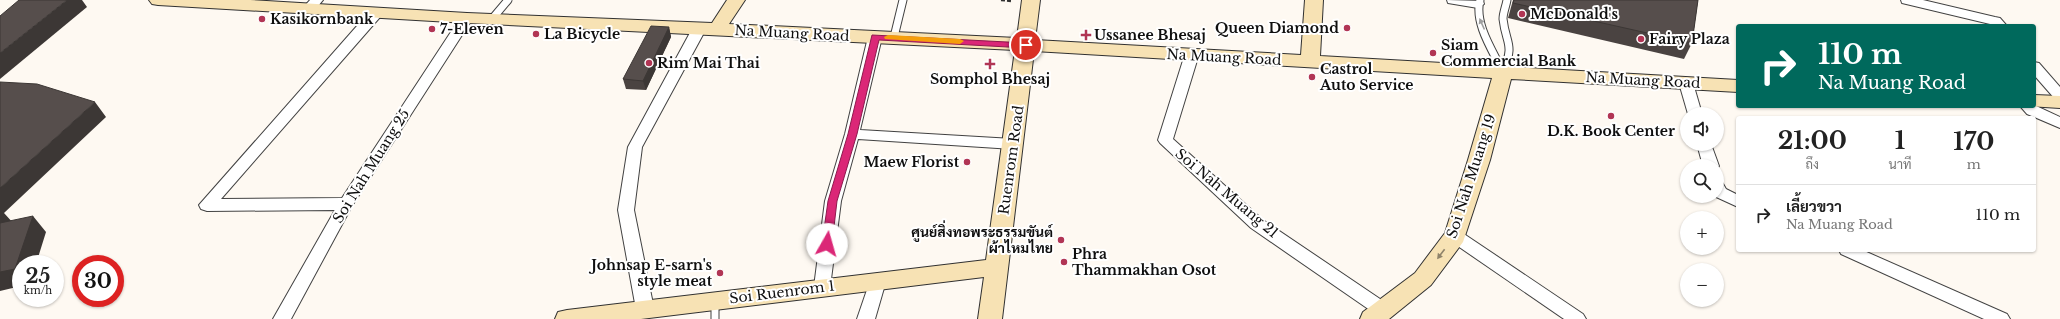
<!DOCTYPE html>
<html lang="th">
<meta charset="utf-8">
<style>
:root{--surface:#fff;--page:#f6f6f6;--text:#222;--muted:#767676;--line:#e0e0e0}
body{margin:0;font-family:"Libre Baskerville",Sarabun,serif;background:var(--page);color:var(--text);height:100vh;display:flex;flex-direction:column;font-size:15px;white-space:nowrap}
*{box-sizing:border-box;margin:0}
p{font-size:13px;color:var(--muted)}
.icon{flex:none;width:22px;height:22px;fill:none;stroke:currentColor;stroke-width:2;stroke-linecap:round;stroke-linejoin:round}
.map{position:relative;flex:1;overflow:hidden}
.drawer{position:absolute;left:1736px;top:116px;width:300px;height:136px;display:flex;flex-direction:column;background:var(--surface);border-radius:4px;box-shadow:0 1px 3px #0004}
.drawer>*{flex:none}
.top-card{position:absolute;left:1736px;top:24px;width:300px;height:84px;border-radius:4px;box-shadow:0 1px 3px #0004;background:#00695c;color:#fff;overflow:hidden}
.controls{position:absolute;left:1680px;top:107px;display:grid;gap:8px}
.controls a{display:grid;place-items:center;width:44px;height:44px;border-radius:50%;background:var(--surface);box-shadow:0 1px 3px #0004;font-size:20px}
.speed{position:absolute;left:12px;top:255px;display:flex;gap:8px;font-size:20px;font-weight:700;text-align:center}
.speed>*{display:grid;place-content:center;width:52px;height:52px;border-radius:50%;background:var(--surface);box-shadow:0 1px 3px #0004;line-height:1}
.speed small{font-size:10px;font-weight:400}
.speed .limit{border:6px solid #d22;background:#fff;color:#111}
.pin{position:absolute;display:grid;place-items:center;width:34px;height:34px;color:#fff;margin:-17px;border:2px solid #fff;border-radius:50%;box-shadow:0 1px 4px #0007}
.me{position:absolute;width:44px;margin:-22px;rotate:7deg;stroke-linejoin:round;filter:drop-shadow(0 0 3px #0008)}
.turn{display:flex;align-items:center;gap:14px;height:84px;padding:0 16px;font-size:18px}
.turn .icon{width:52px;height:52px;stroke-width:2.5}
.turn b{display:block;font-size:28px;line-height:34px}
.eta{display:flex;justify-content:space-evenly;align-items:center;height:68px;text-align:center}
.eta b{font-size:24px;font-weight:700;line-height:28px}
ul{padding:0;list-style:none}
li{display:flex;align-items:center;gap:12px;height:60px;padding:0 16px;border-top:1px solid var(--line)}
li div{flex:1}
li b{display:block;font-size:15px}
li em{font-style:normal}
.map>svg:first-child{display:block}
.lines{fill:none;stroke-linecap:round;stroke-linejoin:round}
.lane-casing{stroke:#424242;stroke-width:9}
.street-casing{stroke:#424242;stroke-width:2}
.secondary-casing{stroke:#313131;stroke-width:2}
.path{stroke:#313131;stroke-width:2.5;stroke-dasharray:4 2;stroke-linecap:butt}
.lane{stroke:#fff;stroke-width:7}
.street{fill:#fff;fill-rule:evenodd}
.secondary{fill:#f7e2b4;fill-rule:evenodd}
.wall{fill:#4a4341}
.shaded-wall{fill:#3c3735}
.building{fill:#564e4c;stroke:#3c3735}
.oneway{fill:#9f9f9f}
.oneway2{fill:#8f836a}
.route{fill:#db2777;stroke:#8e194d}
.slow{fill:#f59e0b}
.poi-dot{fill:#b13554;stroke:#fff;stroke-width:1.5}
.labels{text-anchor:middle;stroke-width:4;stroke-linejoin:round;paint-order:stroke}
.poi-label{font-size:14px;font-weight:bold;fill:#0f0f0f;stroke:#fff;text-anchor:start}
.street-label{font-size:14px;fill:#0f0f0f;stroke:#fff}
</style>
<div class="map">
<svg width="2060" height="319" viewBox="0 0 2060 319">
<rect width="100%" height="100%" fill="#fef9f2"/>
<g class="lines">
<g class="lane-casing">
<g id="lane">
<path d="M1480,0C1474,24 1493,51 1503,72"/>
<polyline points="492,19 508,0"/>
<polyline points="894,37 903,0"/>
<path d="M1503,72C1515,43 1506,45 1503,19C1503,13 1506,6 1507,0"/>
<polyline points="715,301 715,319"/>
</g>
</g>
<g class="street-casing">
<g id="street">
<polygon points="310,0 323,0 313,12 303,12 302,9"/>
<polygon points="1447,0 1483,1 1484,4 1478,8 1448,3"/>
<polygon points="1901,0 1923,0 1995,17 2000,18 2007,26 1993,26 1990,24 1902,3"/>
<polygon points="376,9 381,10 382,13 381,16 221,199 342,198 462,15 467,14 473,18 352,206 291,319 273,319 335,210 207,211 201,209 199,205 371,10"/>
<polygon points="699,25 706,29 642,147 634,210 654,309 651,314 645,316 639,314 636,309 618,210 628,147 692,29"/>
<polygon points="875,33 882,37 860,130 1013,139 1018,140 1020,144 1018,148 1013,149 858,139 841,201 830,287 828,292 822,293 816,292 814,287 825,201 845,134 868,37"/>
<polygon points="1192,50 1197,51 1199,54 1173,139 1263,220 1389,305 1392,310 1389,315 1383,317 1377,315 1251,228 1160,143 1158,140 1185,54 1187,51"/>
<polygon points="2034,62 2039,63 2060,87 2060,101 2055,99 2034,75"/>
<polygon points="1686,79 1691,80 1693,83 1702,114 1688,114 1679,83 1681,80"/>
<polygon points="2034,105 2060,117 2060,128 2027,114 2020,106"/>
<polygon points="1697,144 1711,144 1719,166 1717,169 1717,166 1703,166"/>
<polygon points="1717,181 1722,182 1726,189 1738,195 1738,207 1714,196 1717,196"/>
<polygon points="1455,230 1461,232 1583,314 1586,319 1564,319 1449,240 1447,236 1449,232"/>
<polygon points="1839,250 1862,250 2007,314 2010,319 1984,319 1841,254"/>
<polygon points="878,275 884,277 886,281 875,319 857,319 870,281 872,277"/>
</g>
</g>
<g class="secondary-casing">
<g id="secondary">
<polygon points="149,0 250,0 467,13 712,23 727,0 745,0 729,24 1017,38 1022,0 1040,0 1035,40 1301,55 1305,0 1323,0 1320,56 1738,80 1738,92 1511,79 1490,160 1463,242 1431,285 1389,319 1360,319 1363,312 1415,273 1445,233 1468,160 1492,78 1034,51 1002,319 978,319 984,277 641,319 555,319 558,312 567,310 986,260 1015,50 467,23 158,5 152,4"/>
<polygon points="2034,95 2060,96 2060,108 2029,106 2034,106"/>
</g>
</g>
<polyline class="path" points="1001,0 1012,1"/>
<use href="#lane" class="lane"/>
<use href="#street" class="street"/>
<use href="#secondary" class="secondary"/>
</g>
<g class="wall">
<polygon points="1513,0 1698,0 1692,43 1684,59 1508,18"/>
<polygon points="669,27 671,37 646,90 626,89 623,79"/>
</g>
<g class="shaded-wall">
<polygon points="67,0 82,0 87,7 0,79 0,53"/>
<polygon points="669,27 671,37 646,90 643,81"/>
<polygon points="95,102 106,117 4,213 14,224 0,235 0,188"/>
<polygon points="33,216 46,232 36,264 21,264 21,286 0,291 0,272"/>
</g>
<g class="building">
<polygon points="19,0 67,0 0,53 0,16"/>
<polygon points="1514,0 1698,0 1692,43 1513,3"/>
<polygon points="651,26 669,27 643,81 623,79"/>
<polygon points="0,82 37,84 95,102 0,188"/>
<polygon points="33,216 15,269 0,272 0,223"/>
</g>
<defs><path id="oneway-solid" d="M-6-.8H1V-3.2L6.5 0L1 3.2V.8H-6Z"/></defs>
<use class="oneway" href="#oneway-solid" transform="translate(1482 24) rotate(-114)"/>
<use class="oneway2" href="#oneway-solid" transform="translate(1441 254) rotate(127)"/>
<polygon class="route" points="872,35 1026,43 1030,45 1026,48 879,40 857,134 837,201 832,244 827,248 822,244 828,201 848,134"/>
<polygon class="slow" points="888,35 960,39 964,41 960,44 885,39 884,37"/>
<g class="poi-dot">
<circle cx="1522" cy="14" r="4"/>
<circle cx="262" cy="19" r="4"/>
<circle cx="1347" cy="28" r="4"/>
<circle cx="432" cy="29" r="4"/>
<circle cx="536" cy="34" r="4"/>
<path d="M1084 29h4v4h4v4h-4v4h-4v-4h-4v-4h4z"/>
<circle cx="1641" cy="39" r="4"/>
<circle cx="1433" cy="53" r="4"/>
<circle cx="649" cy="63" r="4"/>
<path d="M988 58h4v4h4v4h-4v4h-4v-4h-4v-4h4z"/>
<circle cx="1312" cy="77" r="4"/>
<circle cx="1611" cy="116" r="4"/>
<circle cx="967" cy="162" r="4"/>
<circle cx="1061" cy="240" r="4"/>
<circle cx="1064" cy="262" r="4"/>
<circle cx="720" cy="273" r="4"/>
</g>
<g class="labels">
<g class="poi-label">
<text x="1530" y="19">McDonald's</text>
<text x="270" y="24">Kasikornbank</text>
<text x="1339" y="33" text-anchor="end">Queen Diamond</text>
<text x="440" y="34">7-Eleven</text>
<text x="544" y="39">La Bicycle</text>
<text x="1094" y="40">Ussanee Bhesaj</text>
<text x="1649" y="44">Fairy Plaza</text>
<text x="1441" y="50">Siam<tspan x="1441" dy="16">Commercial Bank</tspan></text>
<text x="657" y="68">Rim Mai Thai</text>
<text x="1320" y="74">Castrol<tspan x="1320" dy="16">Auto Service</tspan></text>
<text x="990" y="84" text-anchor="middle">Somphol Bhesaj</text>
<text x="1611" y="136" text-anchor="middle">D.K. Book Center</text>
<text x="959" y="167" text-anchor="end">Maew Florist</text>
<text x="1053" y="237" text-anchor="end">ศูนย์สิ่งทอพระธรรมขันต์<tspan x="1053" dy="16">ผ้าไหมไทย</tspan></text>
<text x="1072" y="259">Phra<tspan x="1072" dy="16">Thammakhan Osot</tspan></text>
<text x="712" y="270" text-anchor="end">Johnsap E-sarn's<tspan x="712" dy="16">style meat</tspan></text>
</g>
<g class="street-label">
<text transform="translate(792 33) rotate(3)" y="5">Na Muang Road</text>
<text transform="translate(1224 57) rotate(3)" y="5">Na Muang Road</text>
<text transform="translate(1643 80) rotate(3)" y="5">Na Muang Road</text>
<text transform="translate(1011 160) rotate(-82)" y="5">Ruenrom Road</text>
<text transform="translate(371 166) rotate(-58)" y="5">Soi Nah Muang 25</text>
<text transform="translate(1471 176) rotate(-72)" y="5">Soi Nah Muang 19</text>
<text transform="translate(1227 193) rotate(40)" y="5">Soi Nah Muang 21</text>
<text transform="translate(782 292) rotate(-7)" y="5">Soi Ruenrom 1</text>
</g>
</g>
</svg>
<div class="controls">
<a><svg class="icon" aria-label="sound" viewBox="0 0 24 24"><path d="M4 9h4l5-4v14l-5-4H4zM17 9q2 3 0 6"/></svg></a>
<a><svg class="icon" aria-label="search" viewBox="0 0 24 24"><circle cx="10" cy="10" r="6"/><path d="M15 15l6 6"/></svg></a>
<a>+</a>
<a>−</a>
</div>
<div class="speed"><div>25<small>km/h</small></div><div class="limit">30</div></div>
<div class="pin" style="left:1026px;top:45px;background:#d93025"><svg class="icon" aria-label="arrive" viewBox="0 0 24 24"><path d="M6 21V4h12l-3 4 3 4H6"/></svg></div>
<svg class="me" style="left:827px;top:244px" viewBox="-20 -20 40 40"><circle r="19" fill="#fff"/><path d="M0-13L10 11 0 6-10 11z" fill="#db2777"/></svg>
<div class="top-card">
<div class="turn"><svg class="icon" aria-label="right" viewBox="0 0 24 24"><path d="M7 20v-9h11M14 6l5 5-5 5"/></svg><div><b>110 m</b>Na Muang Road</div></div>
</div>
<section class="drawer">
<div class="eta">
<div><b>21:00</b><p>ถึง</p></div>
<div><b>1</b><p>นาที</p></div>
<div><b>170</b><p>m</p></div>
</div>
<ul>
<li><svg class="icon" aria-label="right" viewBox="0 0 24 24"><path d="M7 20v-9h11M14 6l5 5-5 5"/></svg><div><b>เลี้ยวขวา</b><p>Na Muang Road</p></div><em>110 m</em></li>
</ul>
</section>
</div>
